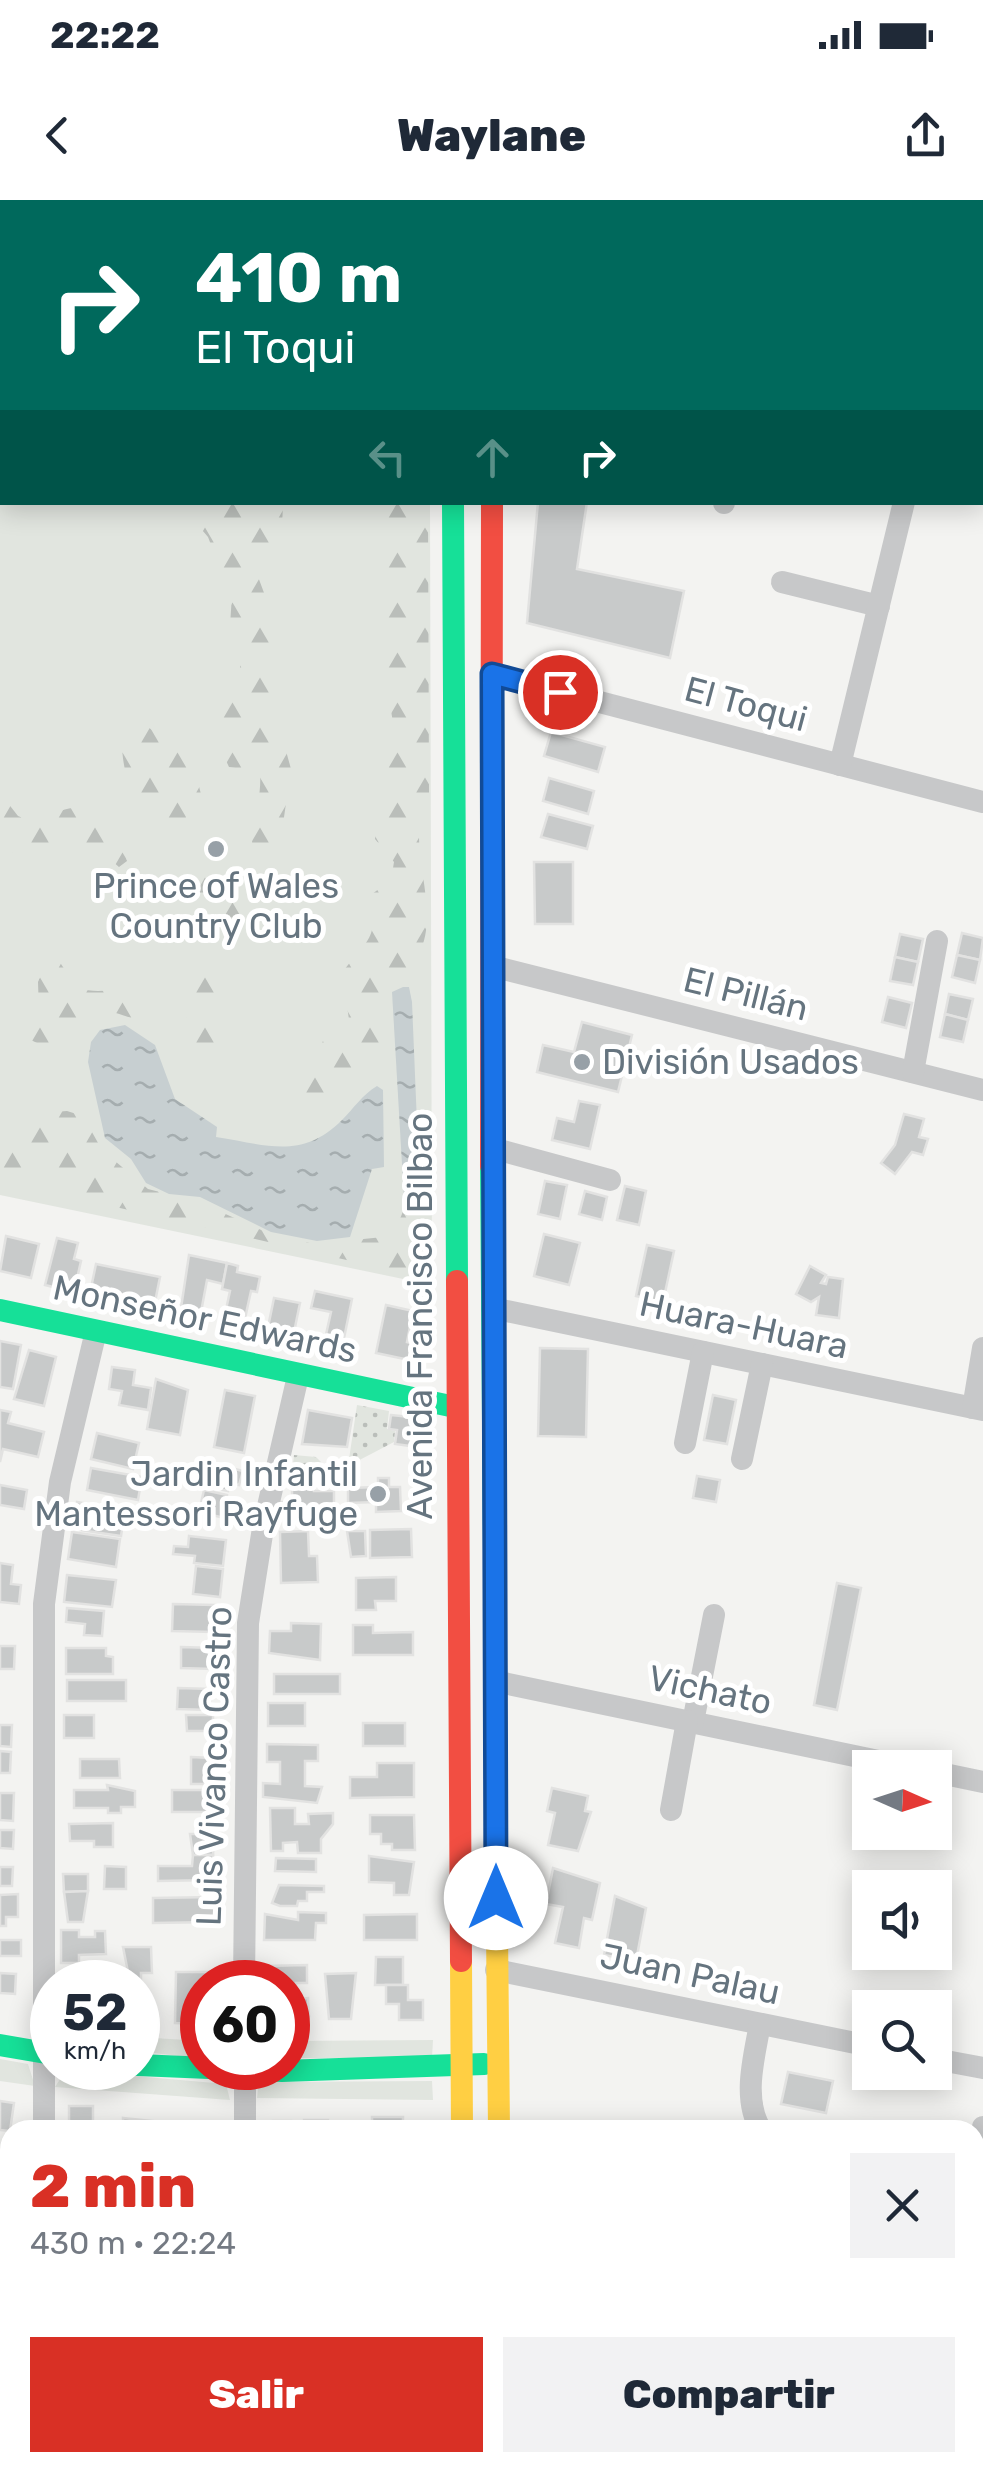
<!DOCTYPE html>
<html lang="es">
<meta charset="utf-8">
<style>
:root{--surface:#fff;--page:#f2f2f3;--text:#1f2937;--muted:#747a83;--accent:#d93025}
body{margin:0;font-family:Rubik,sans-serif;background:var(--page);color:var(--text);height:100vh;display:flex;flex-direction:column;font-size:38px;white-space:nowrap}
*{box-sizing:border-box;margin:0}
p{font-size:32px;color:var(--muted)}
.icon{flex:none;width:55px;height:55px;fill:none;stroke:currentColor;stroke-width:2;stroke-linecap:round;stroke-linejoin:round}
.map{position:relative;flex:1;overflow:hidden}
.panel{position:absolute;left:0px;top:1920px;width:985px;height:352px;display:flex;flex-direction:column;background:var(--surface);border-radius:30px 30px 0 0;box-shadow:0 5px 25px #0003}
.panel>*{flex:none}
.hud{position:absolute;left:0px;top:0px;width:985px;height:305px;box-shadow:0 5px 25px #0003;background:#00695c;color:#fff;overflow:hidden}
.needle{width:65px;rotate:93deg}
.fabs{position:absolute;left:852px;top:1550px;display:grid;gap:20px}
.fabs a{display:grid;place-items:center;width:100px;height:100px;border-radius:0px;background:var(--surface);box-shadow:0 5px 25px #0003;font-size:50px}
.speed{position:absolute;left:30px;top:1760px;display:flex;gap:20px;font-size:50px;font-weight:700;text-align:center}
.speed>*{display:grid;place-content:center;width:130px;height:130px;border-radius:50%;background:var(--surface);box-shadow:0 5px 25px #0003;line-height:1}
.speed small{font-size:25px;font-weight:400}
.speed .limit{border:15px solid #d22;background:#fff;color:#111}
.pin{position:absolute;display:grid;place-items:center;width:85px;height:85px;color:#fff;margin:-42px;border:5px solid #fff;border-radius:50%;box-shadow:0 2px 10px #0007}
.me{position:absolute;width:110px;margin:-55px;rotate:0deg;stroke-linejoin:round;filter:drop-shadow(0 0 8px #0008)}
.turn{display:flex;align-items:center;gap:35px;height:210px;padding:0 30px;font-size:45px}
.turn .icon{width:130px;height:130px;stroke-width:2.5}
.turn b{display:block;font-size:70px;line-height:85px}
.lanes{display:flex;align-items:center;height:95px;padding:0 30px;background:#0003;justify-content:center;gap:50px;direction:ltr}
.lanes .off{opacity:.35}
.round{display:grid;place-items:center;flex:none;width:105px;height:105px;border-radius:0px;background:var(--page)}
.overview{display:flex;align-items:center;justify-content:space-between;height:170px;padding:0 30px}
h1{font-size:60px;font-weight:800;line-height:75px;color:var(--accent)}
.action{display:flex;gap:20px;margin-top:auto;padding:20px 30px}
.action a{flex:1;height:115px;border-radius:0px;background:var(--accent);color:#fff;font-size:40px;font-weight:800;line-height:115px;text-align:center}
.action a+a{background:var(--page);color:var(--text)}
.status{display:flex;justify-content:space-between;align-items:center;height:70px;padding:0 50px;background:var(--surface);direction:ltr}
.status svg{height:28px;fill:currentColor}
header{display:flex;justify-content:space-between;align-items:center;height:130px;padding:0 30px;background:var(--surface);font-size:45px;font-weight:800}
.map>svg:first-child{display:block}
.grass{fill:#e1e5df}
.forest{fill:url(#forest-firs)}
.garden{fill:url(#garden-dots)}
.water{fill:url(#water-ripples)}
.building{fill:#c8caca;stroke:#e2e2e1;stroke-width:2.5}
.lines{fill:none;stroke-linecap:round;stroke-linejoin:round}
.street{stroke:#c7c8c9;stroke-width:22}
.fast{stroke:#16e098;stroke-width:22}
.slow{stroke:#ffcf43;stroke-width:22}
.jam{stroke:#f24e42;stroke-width:22}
.route-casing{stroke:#114b97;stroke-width:25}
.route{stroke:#1a73e8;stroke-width:18}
.poi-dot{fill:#97a0a7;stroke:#fff;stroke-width:4}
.labels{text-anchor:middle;stroke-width:10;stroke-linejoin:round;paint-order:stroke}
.street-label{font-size:35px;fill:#65747f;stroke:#fff}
.poi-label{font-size:35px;fill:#65747f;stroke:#fff}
</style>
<div class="status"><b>22:22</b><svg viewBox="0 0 49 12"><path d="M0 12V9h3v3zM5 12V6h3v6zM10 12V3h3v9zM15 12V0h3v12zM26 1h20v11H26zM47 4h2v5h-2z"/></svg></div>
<header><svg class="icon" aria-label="back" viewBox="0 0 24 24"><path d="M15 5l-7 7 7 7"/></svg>Waylane<svg class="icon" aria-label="share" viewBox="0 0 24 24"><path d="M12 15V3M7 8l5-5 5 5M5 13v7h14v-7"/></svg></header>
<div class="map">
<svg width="983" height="2271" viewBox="0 0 983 2271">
<defs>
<pattern id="forest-firs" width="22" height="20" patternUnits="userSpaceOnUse" patternTransform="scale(2.5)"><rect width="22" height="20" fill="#e1e5df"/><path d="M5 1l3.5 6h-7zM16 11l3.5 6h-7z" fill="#babeba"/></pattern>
<pattern id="garden-dots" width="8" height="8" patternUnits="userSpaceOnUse" patternTransform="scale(2.5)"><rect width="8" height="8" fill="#e1e5df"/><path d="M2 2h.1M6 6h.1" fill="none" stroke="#babeba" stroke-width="1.8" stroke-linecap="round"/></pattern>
<pattern id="water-ripples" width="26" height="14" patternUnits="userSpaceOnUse" patternTransform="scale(2.5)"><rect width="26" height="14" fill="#c7cfd1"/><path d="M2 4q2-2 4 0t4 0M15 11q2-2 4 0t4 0" fill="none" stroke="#a5adaf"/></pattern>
</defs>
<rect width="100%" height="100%" fill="#f3f3f1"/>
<g class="grass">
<polygon points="0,0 430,0 2,2 2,302 430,303 432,1085 0,995"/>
<polygon points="138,1837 202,1841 202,1859 138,1851"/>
<polygon points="433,1840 432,1858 288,1858 288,1841"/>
<polygon points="0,1859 28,1864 35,1886 0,1881"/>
<polygon points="66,1870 226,1884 230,1900 55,1887"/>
<polygon points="432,1881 433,1900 257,1898 258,1889 270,1882"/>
</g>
<g class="forest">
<path d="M191,303H282C286,331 271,351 257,374L276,425L278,522L291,569L275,679L261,678C240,634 263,613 260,572L229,567L222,552L214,501L240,477V452L230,426L233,379L222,373L208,337L191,317Z"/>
<path d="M385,303H428L429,594C394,651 468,739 388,784L382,844L327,910L316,917L302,908V871L312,864L323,841L350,826L342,773C364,742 382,738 368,697L391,680L394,662L375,639L395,534L377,429L389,336Z"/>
<path d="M137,519L192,559L203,602C188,613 182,625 166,634C133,623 116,556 124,526Z"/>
<path d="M0,593L18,616L33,622C68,608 78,597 107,627C119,640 123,644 127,661L119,667L97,648L31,645L17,653L1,650Z"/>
<polygon points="206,674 239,704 249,728 241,741 196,735 185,695 190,679"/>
<path d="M57,758L77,788C118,800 131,768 164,825L154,828C87,797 99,813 45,847L25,837L27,826L39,814L38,782L45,763Z"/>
<path d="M203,766L220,771L215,860L201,864L187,855C181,829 191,806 188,779Z"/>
<polygon points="67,911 83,916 102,950 148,989 199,1002 270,1034 314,1044 393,1036 404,1009 426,1000 425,1078 59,994 46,972 31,968 10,978 0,977 0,928 15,936 41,926 53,912"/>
</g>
<g class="garden">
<polygon points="357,1205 389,1211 387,1229 395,1231 394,1242 348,1266"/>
<polygon points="294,1255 316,1257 332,1273 333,1282 291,1281"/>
</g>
<g class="water">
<polygon points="403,787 409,787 412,802 420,996 404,999 392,792"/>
<path d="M125,825L155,845L175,899L217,927L216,937C268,945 302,960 342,920C354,908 362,895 377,886L383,890L384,967L372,969L350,1037L317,1041L271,1032L200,997L169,994L146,983L131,959L105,938L88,862L91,842L100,830Z"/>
</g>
<g class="building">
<polygon points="538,302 587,302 577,369 684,391 670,458 527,423"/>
<polygon points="551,532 605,547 598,572 544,556"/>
<polygon points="549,578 594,591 588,614 543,601"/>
<polygon points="548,614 593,626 587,649 541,637"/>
<polygon points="534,662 573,662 573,724 535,724"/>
<polygon points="962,733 983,738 980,760 957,755"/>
<polygon points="900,734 923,739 918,762 895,757"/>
<polygon points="957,755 980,760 975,783 952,777"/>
<polygon points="895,757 918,762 913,785 890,781"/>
<polygon points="949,794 973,799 968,820 945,814"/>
<polygon points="888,797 912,803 906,828 882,822"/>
<polygon points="945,814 968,820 963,842 940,837"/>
<polygon points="582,822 632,835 618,892 537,872 543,845 574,852"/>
<polygon points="579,901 600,905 590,949 552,940 557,918 574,922"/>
<polygon points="904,914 924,919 919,937 928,939 923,955 912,952 895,974 881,963 895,945"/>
<polygon points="545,981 567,985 560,1019 538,1014"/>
<polygon points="625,986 646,991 639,1025 617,1020"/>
<polygon points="585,991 607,997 602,1020 579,1014"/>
<polygon points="544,1034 580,1043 569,1085 534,1076"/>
<polygon points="6,1036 39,1044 31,1078 0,1071"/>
<polygon points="57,1038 78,1043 74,1059 81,1061 74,1092 45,1085"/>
<polygon points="647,1045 674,1051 663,1102 636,1096"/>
<polygon points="189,1055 227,1063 223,1084 207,1080 201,1112 181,1108"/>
<polygon points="227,1063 238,1066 237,1072 260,1077 257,1092 251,1091 244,1123 224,1119 230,1091 222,1089"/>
<polygon points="96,1064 160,1077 155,1102 91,1088"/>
<polygon points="810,1066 826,1075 821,1083 826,1084 828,1077 843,1079 839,1118 816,1115 819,1097 811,1102 796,1094"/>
<polygon points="315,1091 352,1099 343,1143 325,1139 331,1112 311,1108"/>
<polygon points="274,1098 300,1103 293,1137 267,1132"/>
<polygon points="386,1105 413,1111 407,1142 418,1145 414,1161 376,1153"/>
<polygon points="0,1141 21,1145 13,1189 0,1187"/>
<polygon points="540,1148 588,1149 586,1237 538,1236"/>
<polygon points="29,1150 56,1157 44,1206 14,1199"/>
<polygon points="112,1167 135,1170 133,1185 151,1188 148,1210 119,1205 122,1191 109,1189"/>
<polygon points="156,1179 188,1190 180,1235 147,1229"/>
<polygon points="225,1190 255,1196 244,1253 214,1247"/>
<polygon points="713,1195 736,1200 727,1244 704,1240"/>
<polygon points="0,1210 11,1212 8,1223 44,1232 38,1257 3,1249 0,1262"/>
<polygon points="308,1210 352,1218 347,1247 302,1244"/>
<polygon points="391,1215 421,1218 418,1247 395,1244 397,1230 389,1229"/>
<polygon points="97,1233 139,1243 133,1269 91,1259"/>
<polygon points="209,1263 243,1271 239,1285 229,1283 228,1291 204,1286"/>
<polygon points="91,1268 142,1277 138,1300 87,1290"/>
<polygon points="697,1276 720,1280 716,1302 693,1298"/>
<polygon points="378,1278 389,1278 389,1287 400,1287 401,1311 376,1312 376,1302 348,1303 348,1288 378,1287"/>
<polygon points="292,1284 315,1284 314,1291 334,1291 334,1311 327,1312 327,1317 279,1317 279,1302 292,1302"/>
<polygon points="0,1285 27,1290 24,1309 0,1305"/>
<polygon points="204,1290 227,1295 226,1303 236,1305 233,1320 199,1312"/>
<polygon points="77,1302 125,1310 121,1336 73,1329"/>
<polygon points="411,1329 412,1357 370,1358 370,1330"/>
<polygon points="308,1331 309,1356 317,1356 318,1382 281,1383 280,1332"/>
<polygon points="347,1331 365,1331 366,1356 351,1357"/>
<polygon points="72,1332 120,1339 116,1367 68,1359"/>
<polygon points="189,1336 226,1340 223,1366 194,1363 195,1356 173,1354 174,1346 188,1347"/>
<polygon points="0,1363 13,1365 11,1384 21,1385 19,1404 0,1402"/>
<polygon points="196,1366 223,1369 220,1397 193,1394"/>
<polygon points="67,1375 116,1380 112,1407 64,1402"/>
<polygon points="396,1377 396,1401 375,1401 376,1410 356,1410 356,1378"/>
<polygon points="837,1383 861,1388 837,1510 814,1505"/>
<polygon points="173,1404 214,1405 214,1432 172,1431"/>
<polygon points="67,1408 104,1411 102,1436 84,1435 85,1424 66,1422"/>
<polygon points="291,1423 321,1424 320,1460 269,1453 270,1431 291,1431"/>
<polygon points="353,1425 373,1425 373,1433 413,1432 413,1455 353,1455"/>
<polygon points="0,1446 15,1446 14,1469 0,1469"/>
<polygon points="181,1447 214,1448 214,1469 181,1468"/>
<polygon points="66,1448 106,1448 106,1456 113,1457 113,1474 66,1474"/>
<rect x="274" y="1474" width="66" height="20"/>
<rect x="67" y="1480" width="59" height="21"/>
<polygon points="178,1488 211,1489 210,1510 177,1509"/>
<rect x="268" y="1503" width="37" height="23"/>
<rect x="64" y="1515" width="30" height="23"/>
<polygon points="186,1515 213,1515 213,1531 187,1531"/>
<rect x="363" y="1523" width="42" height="23"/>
<polygon points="0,1525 12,1525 11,1547 0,1546"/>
<polygon points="267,1544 318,1545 318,1561 305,1561 305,1586 322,1587 317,1603 263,1597 263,1583 280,1584 280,1562 267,1562"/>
<polygon points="0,1551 11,1552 10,1573 0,1573"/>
<polygon points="191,1557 212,1558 212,1584 191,1584"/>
<polygon points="80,1559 119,1559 120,1578 80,1578"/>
<polygon points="377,1563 414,1563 414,1597 350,1598 350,1577 377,1577"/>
<polygon points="107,1585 135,1591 135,1607 121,1607 121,1613 108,1613 108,1608 74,1608 74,1590 108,1590"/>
<polygon points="552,1588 588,1596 585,1611 591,1612 578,1651 548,1645 555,1613 547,1611"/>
<polygon points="172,1590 211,1590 210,1612 172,1612"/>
<polygon points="0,1593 14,1593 13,1621 0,1620"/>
<polygon points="270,1608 295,1608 295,1624 309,1624 308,1614 333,1613 333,1624 321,1639 321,1653 298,1653 297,1642 283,1643 283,1651 271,1651"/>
<polygon points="370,1615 414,1615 415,1650 392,1650 392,1644 381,1644 381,1634 370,1634"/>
<polygon points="113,1623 113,1647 94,1647 94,1641 70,1641 69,1624"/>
<polygon points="0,1630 14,1630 13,1649 0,1648"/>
<polygon points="190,1634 214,1634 213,1655 193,1655"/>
<polygon points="193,1655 213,1655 214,1680 158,1681 158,1666 192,1666"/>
<polygon points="369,1656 414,1662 409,1695 394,1695 394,1683 369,1682"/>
<polygon points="276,1658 316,1659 316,1672 275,1671"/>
<polygon points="105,1666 126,1667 126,1689 104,1689"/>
<polygon points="0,1667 13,1667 12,1686 0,1686"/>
<polygon points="553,1668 600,1683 592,1720 584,1718 579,1748 555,1743 563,1707 546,1704"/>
<polygon points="63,1674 88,1674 88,1691 64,1692"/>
<polygon points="279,1685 324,1686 324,1692 307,1692 307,1701 298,1701 297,1706 280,1706 272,1703"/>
<polygon points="88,1691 83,1722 68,1722 64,1692"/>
<polygon points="18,1694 18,1717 6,1717 6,1726 0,1726 0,1695"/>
<polygon points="615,1696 646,1708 636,1761 604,1755"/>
<polygon points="215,1697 215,1722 153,1723 153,1698"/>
<polygon points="298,1712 326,1713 326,1723 316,1723 315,1740 264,1740 265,1714 298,1720"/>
<polygon points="417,1714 417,1740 364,1740 364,1715"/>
<polygon points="61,1730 79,1730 79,1737 95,1737 95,1731 105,1731 106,1754 79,1755 79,1763 61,1763"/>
<rect x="0" y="1740" width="21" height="16"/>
<polygon points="123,1747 151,1747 152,1773 141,1773 141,1783 130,1782"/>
<polygon points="376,1757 403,1757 403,1785 375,1785"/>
<polygon points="307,1765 307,1783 296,1783 296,1790 288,1790 288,1782 264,1782 264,1766"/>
<polygon points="176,1772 219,1772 219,1782 202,1782 202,1824 175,1823"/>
<polygon points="0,1773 16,1774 15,1794 0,1793"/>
<polygon points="356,1773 351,1819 329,1819 325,1774"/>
<polygon points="386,1785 408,1785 408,1800 423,1800 423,1820 399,1820 399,1804 386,1804"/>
<polygon points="288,1792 296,1792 297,1799 308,1798 309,1816 288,1817"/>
<polygon points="788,1872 833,1881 826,1913 781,1904"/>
<polygon points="0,1901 14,1903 10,1931 0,1930"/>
<rect x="69" y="1906" width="24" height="24"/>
<rect x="372" y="1917" width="31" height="13"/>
<polygon points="123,1918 161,1922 162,1930 123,1930"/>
<rect x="304" y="1920" width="24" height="10"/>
<polygon points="273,1921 291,1921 291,1930 272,1930"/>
<polygon points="189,1923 216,1924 216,1930 188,1930"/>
<polygon points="0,1983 10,1984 10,2012 0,2011"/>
<polygon points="0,2016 10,2017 10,2041 0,2040"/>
<polygon points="0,2047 10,2052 10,2074 0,2074"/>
<rect x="0" y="2083" width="10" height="32"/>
<polygon points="0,2128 10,2129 9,2154 0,2154"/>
<polygon points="0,2156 8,2157 7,2181 0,2181"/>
<polygon points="0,2198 10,2201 10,2226 0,2225"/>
<polygon points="63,2262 119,2262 118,2271 63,2268"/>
<polygon points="163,2262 208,2262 192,2264 191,2271 162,2269"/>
</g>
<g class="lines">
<g class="street">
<polyline points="945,2 946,0"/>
<polyline points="724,303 724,302"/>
<polyline points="782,382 879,406"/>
<polyline points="492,474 983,602"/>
<polyline points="840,565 904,302"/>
<polyline points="492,766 983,890"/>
<polyline points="913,872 937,741"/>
<polyline points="492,948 610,980"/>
<polyline points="492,1108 983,1210"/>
<polyline points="973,1208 983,1148"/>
<polyline points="685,1243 703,1152"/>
<polyline points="742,1259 762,1164"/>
<polyline points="494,1481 912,1568"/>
<polyline points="693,1522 714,1415"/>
<polyline points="935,1572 983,1582"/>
<polyline points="671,1610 687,1521"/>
<polyline points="496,1770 870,1846"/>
<polyline points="244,1782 248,1423 263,1328 298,1176"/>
<path d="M760,1824C754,1858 742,1899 761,1930"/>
<polyline points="935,1859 983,1868"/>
<polyline points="44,1930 44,1404 60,1282 96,1131"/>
<polyline points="245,1930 245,1868"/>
<polyline points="975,1966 983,1927"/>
<polyline points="975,2162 983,2163"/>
<polyline points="41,2271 42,2262"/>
<polyline points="245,2271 245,2262"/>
<polyline points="911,2271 913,2262"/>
</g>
<g class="fast">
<polyline points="453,0 453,2"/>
<polyline points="453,302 457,1081"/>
<polyline points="491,966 497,1730"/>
<polyline points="0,1110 455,1207"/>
<polyline points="0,1845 52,1854"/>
<polyline points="138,1865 282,1871 484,1864"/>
</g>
<g class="slow">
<polyline points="492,0 492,2"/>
<polyline points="497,1730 499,1930"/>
<polyline points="461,1761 462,1930"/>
</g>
<g class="jam">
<polyline points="982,231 983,231"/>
<polyline points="491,966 492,302"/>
<polyline points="457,1081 461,1761"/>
<polyline points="465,2262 465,2271"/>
<polyline points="501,2262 501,2271"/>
</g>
</g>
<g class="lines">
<g class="route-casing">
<polyline id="route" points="496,1698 492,474 560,492"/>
</g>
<use href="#route" class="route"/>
</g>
<g class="poi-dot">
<circle cx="216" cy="649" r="10"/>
<circle cx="582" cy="862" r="10"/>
<circle cx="378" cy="1294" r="10"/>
</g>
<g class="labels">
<g class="street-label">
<text transform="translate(746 504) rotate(15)" y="12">El Toqui</text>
<text transform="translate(746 794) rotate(14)" y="12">El Pillán</text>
<text transform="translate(420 1116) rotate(-90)" y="12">Avenida Francisco Bilbao</text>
<text transform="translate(205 1119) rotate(12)" y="12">Monseñor Edwards</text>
<text transform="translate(744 1125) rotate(12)" y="12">Huara-Huara</text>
<text transform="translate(710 1490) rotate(12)" y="12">Vichato</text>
<text transform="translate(214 1566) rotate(-88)" y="12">Luis Vivanco Castro</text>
<text transform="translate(690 1774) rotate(12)" y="12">Juan Palau</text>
</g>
<g class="poi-label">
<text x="216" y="698">Prince of Wales<tspan x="216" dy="40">Country Club</tspan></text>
<text x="602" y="874" text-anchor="start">División Usados</text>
<text x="358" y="1286" text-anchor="end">Jardin Infantil<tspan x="358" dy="40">Mantessori Rayfuge</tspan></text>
</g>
</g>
</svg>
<div class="fabs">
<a><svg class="needle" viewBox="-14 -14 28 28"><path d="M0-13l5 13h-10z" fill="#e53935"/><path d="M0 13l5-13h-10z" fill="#747a83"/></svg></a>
<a><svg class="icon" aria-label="sound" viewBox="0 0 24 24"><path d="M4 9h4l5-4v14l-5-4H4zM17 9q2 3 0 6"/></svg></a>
<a><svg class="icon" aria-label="search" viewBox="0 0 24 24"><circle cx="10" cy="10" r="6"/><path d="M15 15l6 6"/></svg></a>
</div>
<div class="speed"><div>52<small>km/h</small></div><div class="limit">60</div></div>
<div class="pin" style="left:560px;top:492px;background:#d93025"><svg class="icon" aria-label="arrive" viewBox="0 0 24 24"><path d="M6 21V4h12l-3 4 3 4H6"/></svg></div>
<svg class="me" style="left:496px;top:1698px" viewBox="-20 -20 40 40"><circle r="19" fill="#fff"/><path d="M0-13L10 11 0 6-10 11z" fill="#1a73e8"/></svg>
<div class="hud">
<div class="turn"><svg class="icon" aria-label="right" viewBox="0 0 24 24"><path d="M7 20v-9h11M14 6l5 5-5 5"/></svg><div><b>410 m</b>El Toqui</div></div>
<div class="lanes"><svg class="icon off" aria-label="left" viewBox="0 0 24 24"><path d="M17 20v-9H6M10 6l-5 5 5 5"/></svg><svg class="icon off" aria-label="ahead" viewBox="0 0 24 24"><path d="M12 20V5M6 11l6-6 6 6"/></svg><svg class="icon" aria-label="right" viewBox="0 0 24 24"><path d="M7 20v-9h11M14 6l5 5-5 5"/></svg></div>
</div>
<section class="panel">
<div class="overview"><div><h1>2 min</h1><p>430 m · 22:24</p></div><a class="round"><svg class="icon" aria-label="close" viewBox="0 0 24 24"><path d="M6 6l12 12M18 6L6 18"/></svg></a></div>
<div class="action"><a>Salir</a><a>Compartir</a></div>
</section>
</div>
